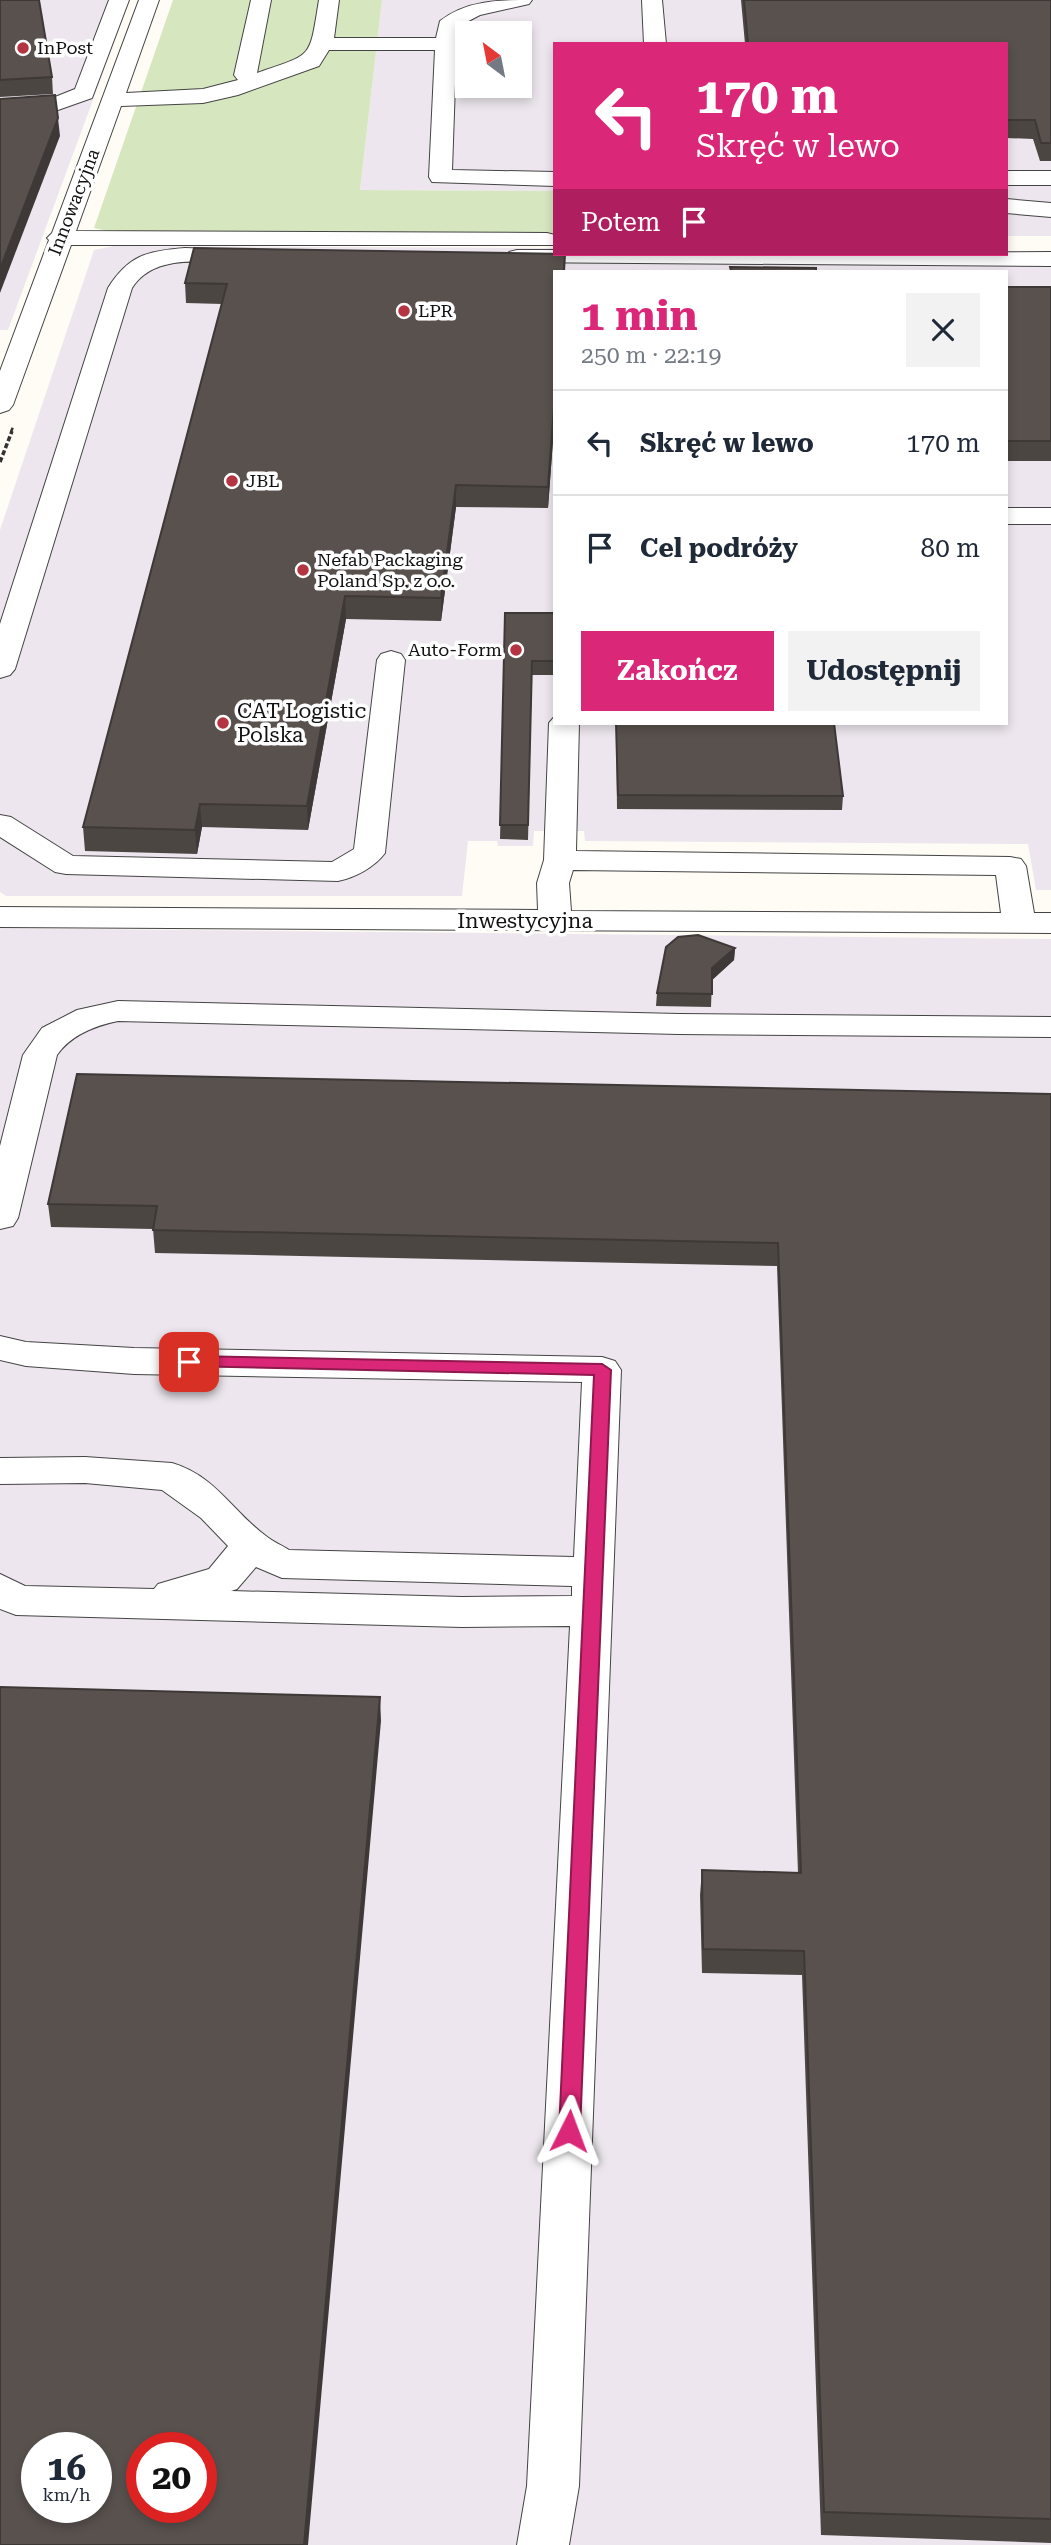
<!DOCTYPE html>
<html lang="pl">
<meta charset="utf-8">
<style>
:root{--surface:#fff;--page:#f2f2f3;--text:#1f2937;--muted:#747a83;--line:#e0e1e3;--accent:#db2777}
body{margin:0;font-family:"Roboto Serif",serif;background:var(--page);color:var(--text);height:100vh;display:flex;flex-direction:column;font-size:26px;white-space:nowrap}
*{box-sizing:border-box;margin:0}
p{font-size:23px;color:var(--muted)}
.icon{flex:none;width:38px;height:38px;fill:none;stroke:currentColor;stroke-width:2;stroke-linecap:round;stroke-linejoin:round}
.map{position:relative;flex:1;overflow:hidden}
.drawer{position:absolute;left:553px;top:270px;width:455px;height:455px;display:flex;flex-direction:column;background:var(--surface);border-radius:0px;box-shadow:0 4px 10px #0003}
.drawer>*{flex:none}
.top-card{position:absolute;left:553px;top:42px;width:455px;height:214px;border-radius:0px;box-shadow:0 4px 10px #0003;background:#db2777;color:#fff;overflow:hidden}
.needle{width:46px;rotate:328deg}
.buttons{position:absolute;left:455px;top:21px;display:grid;gap:14px}
.buttons a{display:grid;place-items:center;width:77px;height:77px;border-radius:0px;background:var(--surface);box-shadow:0 4px 10px #0003;font-size:35px}
.speed{position:absolute;left:21px;top:2432px;display:flex;gap:14px;font-size:35px;font-weight:700;text-align:center}
.speed>*{display:grid;place-content:center;width:91px;height:91px;border-radius:50%;background:var(--surface);box-shadow:0 4px 10px #0003;line-height:1}
.speed small{font-size:18px;font-weight:400}
.speed .limit{border:10px solid #d22;background:#fff;color:#111}
.pin{position:absolute;display:grid;place-items:center;width:60px;height:60px;color:#fff;margin:-30px;border-radius:14px;box-shadow:0 4px 10px #0006}
.me{position:absolute;width:77px;margin:-38px;rotate:3deg;stroke-linejoin:round;filter:drop-shadow(0 0 5px #0008)}
.turn{display:flex;align-items:center;gap:24px;height:147px;padding:0 28px;font-size:32px}
.turn .icon{width:91px;height:91px;stroke-width:2.5}
.turn b{display:block;font-size:49px;line-height:60px}
.then{display:flex;align-items:center;height:66px;padding:0 28px;background:#0003;gap:14px;font-size:26px}
.round{display:grid;place-items:center;flex:none;width:74px;height:74px;border-radius:0px;background:var(--page)}
.headline{display:flex;align-items:center;justify-content:space-between;height:119px;padding:0 28px}
h1{font-size:42px;font-weight:700;line-height:52px;color:var(--accent)}
.action{display:flex;gap:14px;margin-top:auto;padding:14px 28px}
.action a{flex:1;height:80px;border-radius:0px;background:var(--accent);color:#fff;font-size:28px;font-weight:700;line-height:80px;text-align:center}
.action a+a{background:var(--page);color:var(--text)}
ul{padding:0;list-style:none}
li{display:flex;align-items:center;gap:21px;height:105px;padding:0 28px;border-top:2px solid var(--line)}
li div{flex:1}
li b{display:block;font-size:26px}
li em{font-style:normal}
.map>svg:first-child{display:block}
.industrial{fill:#ede6ee;fill-rule:evenodd}
.green{fill:#d6e7c0}
.lines{fill:none;stroke-linecap:round;stroke-linejoin:round}
.minor-casing{stroke:#444;stroke-width:2}
.path-far1{stroke:#333;stroke-width:2.5;stroke-dasharray:4.5 2.5;stroke-linecap:butt}
.path{stroke:#333;stroke-width:3.5;stroke-dasharray:5 2.5;stroke-linecap:butt}
.minor{fill:#fff;fill-rule:evenodd}
.wall{fill:#4c4643}
.shaded-wall{fill:#3e3937}
.building{fill:#58514e;stroke:#3e3937;stroke-width:2;fill-rule:evenodd}
.route{fill:#db2777;stroke:#8e194d;stroke-width:2}
.poi-dot{fill:#b53441;stroke:#fff;stroke-width:2.5}
.labels{text-anchor:middle;stroke-width:7;stroke-linejoin:round;paint-order:stroke}
.far-poi-label{font-size:18px;fill:#111;stroke:#fff;text-anchor:start}
.far-street-label{font-size:18px;fill:#111;stroke:#fff}
.poi-label{font-size:21px;fill:#111;stroke:#fff;text-anchor:start}
.street-label{font-size:21px;fill:#111;stroke:#fff}
</style>
<div class="map">
<svg width="1051" height="2545" viewBox="0 0 1051 2545">
<rect width="100%" height="100%" fill="#fefcf5"/>
<g class="industrial">
<polygon points="0,0 130,0 8,330 0,330"/>
<path d="M382,0H1051V236H1006V44H555V191L360,190ZM467,33H520V86H467Z"/>
<path d="M114,246L555,248V254H1006V251H1051V890H1036L1028,844L585,841L584,831H534L533,846H498L497,841H468L462,896H6L0,892V530L94,250ZM555,271H1006V723H555Z"/>
<path d="M0,928L1051,939V2545H0ZM37,2448H96V2508H37ZM142,2448H201V2508H142Z"/>
</g>
<polygon class="green" points="173,0 382,0 360,190 555,191 555,234 112,232 94,228"/>
<g class="lines">
<g class="minor-casing">
<g id="minor">
<polygon points="109,0 129,0 92,98 58,110 0,114 0,100 55,97 75,89"/>
<path d="M139,0H159L126,93L203,89L238,80L234,75L251,0H271L257,73C314,53 309,60 319,0H339L334,38H436L440,21C467,0 499,0 532,0L529,4L480,15L457,27L452,170L555,172V186L432,182L429,177L435,50H329L319,66L238,95L203,103L121,106L76,231L547,233L555,235V245H71L13,405L9,410L0,413V371L49,240L47,238L52,233Z"/>
<polygon points="642,0 662,0 666,44 644,44"/>
<rect x="1006" y="171" width="45" height="14"/>
<polygon points="1006,199 1051,203 1051,217 1006,213"/>
<path d="M185,248L241,250L249,252L253,257L249,262L241,264C205,262 154,253 132,288L15,669L10,675L0,678V624L108,288C129,255 147,251 185,248Z"/>
<polygon points="517,250 555,250 555,254 1051,252 1051,266 509,262 505,257 509,252"/>
<rect x="1006" y="508" width="45" height="16"/>
<path d="M391,651L401,654L405,660L385,853C375,867 354,878 338,881L66,874L55,872L0,837V815L11,817L73,856L332,862L354,849L377,660L381,654Z"/>
<path d="M555,716V723H579L576,851L1010,857L1021,859L1026,866L1034,913H1051V933L0,927V907L538,910L537,883L544,860L549,723ZM573,870L996,875L1001,913L571,911L569,883Z"/>
<path d="M118,1001L679,1014L1051,1017V1037L679,1034L118,1021C94,1026 71,1035 57,1055L18,1218L13,1226L0,1229V1146L23,1055L42,1028L77,1010Z"/>
<path d="M0,1336L26,1342L134,1348L602,1357L615,1361L621,1370L579,2486L569,2545H517L527,2486L570,1626L462,1627L16,1615L0,1609V1574L25,1586L154,1589L158,1584L209,1569L228,1546L201,1518L162,1490L85,1483L0,1484V1458L85,1457L172,1463C216,1476 233,1512 266,1536C273,1542 282,1545 289,1550L574,1557L582,1382L134,1374L26,1366L0,1360ZM256,1567L282,1578L572,1586V1596L462,1597L231,1591L237,1589Z"/>
</g>
</g>
<polyline class="path-far1" points="11,432 13,427"/>
<polyline class="path" points="0,462 12,431"/>
<use href="#minor" class="minor"/>
</g>
<g class="wall">
<polygon points="0,0 52,77 53,94 0,97"/>
<polygon points="741,0 1051,0 1051,161 1040,161 1033,139 1006,138 1006,44 745,44"/>
<polygon points="555,271 555,413 548,508 456,507 441,621 346,619 308,830 202,827 197,854 85,851 83,827 222,304 186,303 185,283"/>
<rect x="1006" y="287" width="45" height="174"/>
<polygon points="505,613 555,613 555,675 532,675 528,840 500,839"/>
<polygon points="616,723 843,796 842,810 617,809"/>
<polygon points="735,948 734,960 712,980 711,1007 656,1006 657,993"/>
<polygon points="1051,1094 1051,2543 821,2535 802,1975 702,1973 700,1895 702,1870 798,1873 777,1266 155,1253 153,1229 51,1227 48,1204"/>
</g>
<g class="shaded-wall">
<polygon points="58,118 60,136 0,293 0,269"/>
<polygon points="555,394 555,413 548,508 548,487"/>
<polygon points="456,485 456,507 441,621 441,598"/>
<polygon points="345,596 346,619 308,830 307,806"/>
<polygon points="200,804 202,827 197,854 195,830"/>
<polygon points="735,948 734,960 711,981 712,968"/>
<polygon points="380,1697 381,1721 308,2545 304,2545"/>
</g>
<g class="building">
<polygon points="0,0 39,0 52,77 0,80"/>
<polygon points="744,0 1051,0 1051,143 1041,143 1035,120 1006,120 1006,44 748,44"/>
<polygon points="55,95 58,118 0,269 0,99"/>
<polygon points="194,248 565,254 564,271 555,271 555,394 548,487 456,485 441,598 345,596 307,806 200,804 195,830 83,827 227,284 185,283"/>
<polygon points="730,267 816,268 816,271 731,271"/>
<rect x="1006" y="287" width="45" height="154"/>
<polygon points="505,613 555,613 555,661 532,661 528,825 500,825"/>
<polygon points="616,723 834,723 843,796 618,795"/>
<polygon points="698,935 735,948 712,968 712,994 657,993 666,947 678,937"/>
<polygon points="77,1074 1051,1094 1051,2519 824,2512 804,1951 703,1949 702,1870 801,1873 778,1243 153,1230 157,1206 48,1204"/>
<path d="M0,1687L380,1697L304,2545H0ZM37,2448H96V2508H37ZM142,2448H201V2508H142Z"/>
</g>
<polygon class="route" points="189,1356 602,1364 611,1370 580,2131 577,2137 569,2139 562,2137 559,2131 594,1375 183,1366 181,1362"/>
<g class="poi-dot">
<circle cx="23" cy="48" r="7"/>
<circle cx="404" cy="311" r="7"/>
<circle cx="232" cy="481" r="7"/>
<circle cx="303" cy="570" r="7"/>
<circle cx="516" cy="650" r="7"/>
<circle cx="223" cy="723" r="7"/>
</g>
<g class="labels">
<g class="far-poi-label">
<text x="37" y="54">InPost</text>
<text x="418" y="317">LPR</text>
<text x="246" y="487">JBL</text>
<text x="317" y="566">Nefab Packaging<tspan x="317" dy="21">Poland Sp. z o.o.</tspan></text>
<text x="502" y="656" text-anchor="end">Auto-Form</text>
</g>
<g class="far-street-label">
<text transform="translate(74 202) rotate(-69)" y="6">Innowacyjna</text>
</g>
<g class="poi-label">
<text x="237" y="718">CAT Logistic<tspan x="237" dy="24">Polska</tspan></text>
</g>
<g class="street-label">
<text x="525" y="928">Inwestycyjna</text>
</g>
</g>
</svg>
<div class="buttons">
<a><svg class="needle" viewBox="-14 -14 28 28"><path d="M0-13l5 13h-10z" fill="#e53935"/><path d="M0 13l5-13h-10z" fill="#747a83"/></svg></a>
</div>
<div class="speed"><div>16<small>km/h</small></div><div class="limit">20</div></div>
<div class="pin" style="left:189px;top:1362px;background:#d93025"><svg class="icon" aria-label="arrive" viewBox="0 0 24 24"><path d="M6 21V4h12l-3 4 3 4H6"/></svg></div>
<svg class="me" style="left:569px;top:2131px" viewBox="-20 -20 40 40"><path d="M0-17L14 15 0 8-14 15z" fill="#db2777" stroke="#fff" stroke-width="4"/></svg>
<div class="top-card">
<div class="turn"><svg class="icon" aria-label="left" viewBox="0 0 24 24"><path d="M17 20v-9H6M10 6l-5 5 5 5"/></svg><div><b>170 m</b>Skręć w lewo</div></div>
<div class="then">Potem<svg class="icon" aria-label="arrive" viewBox="0 0 24 24"><path d="M6 21V4h12l-3 4 3 4H6"/></svg></div>
</div>
<section class="drawer">
<div class="headline"><div><h1>1 min</h1><p>250 m · 22:19</p></div><a class="round"><svg class="icon" aria-label="close" viewBox="0 0 24 24"><path d="M6 6l12 12M18 6L6 18"/></svg></a></div>
<ul>
<li><svg class="icon" aria-label="left" viewBox="0 0 24 24"><path d="M17 20v-9H6M10 6l-5 5 5 5"/></svg><div><b>Skręć w lewo</b></div><em>170 m</em></li>
<li><svg class="icon" aria-label="arrive" viewBox="0 0 24 24"><path d="M6 21V4h12l-3 4 3 4H6"/></svg><div><b>Cel podróży</b></div><em>80 m</em></li>
</ul>
<div class="action"><a>Zakończ</a><a>Udostępnij</a></div>
</section>
</div>
